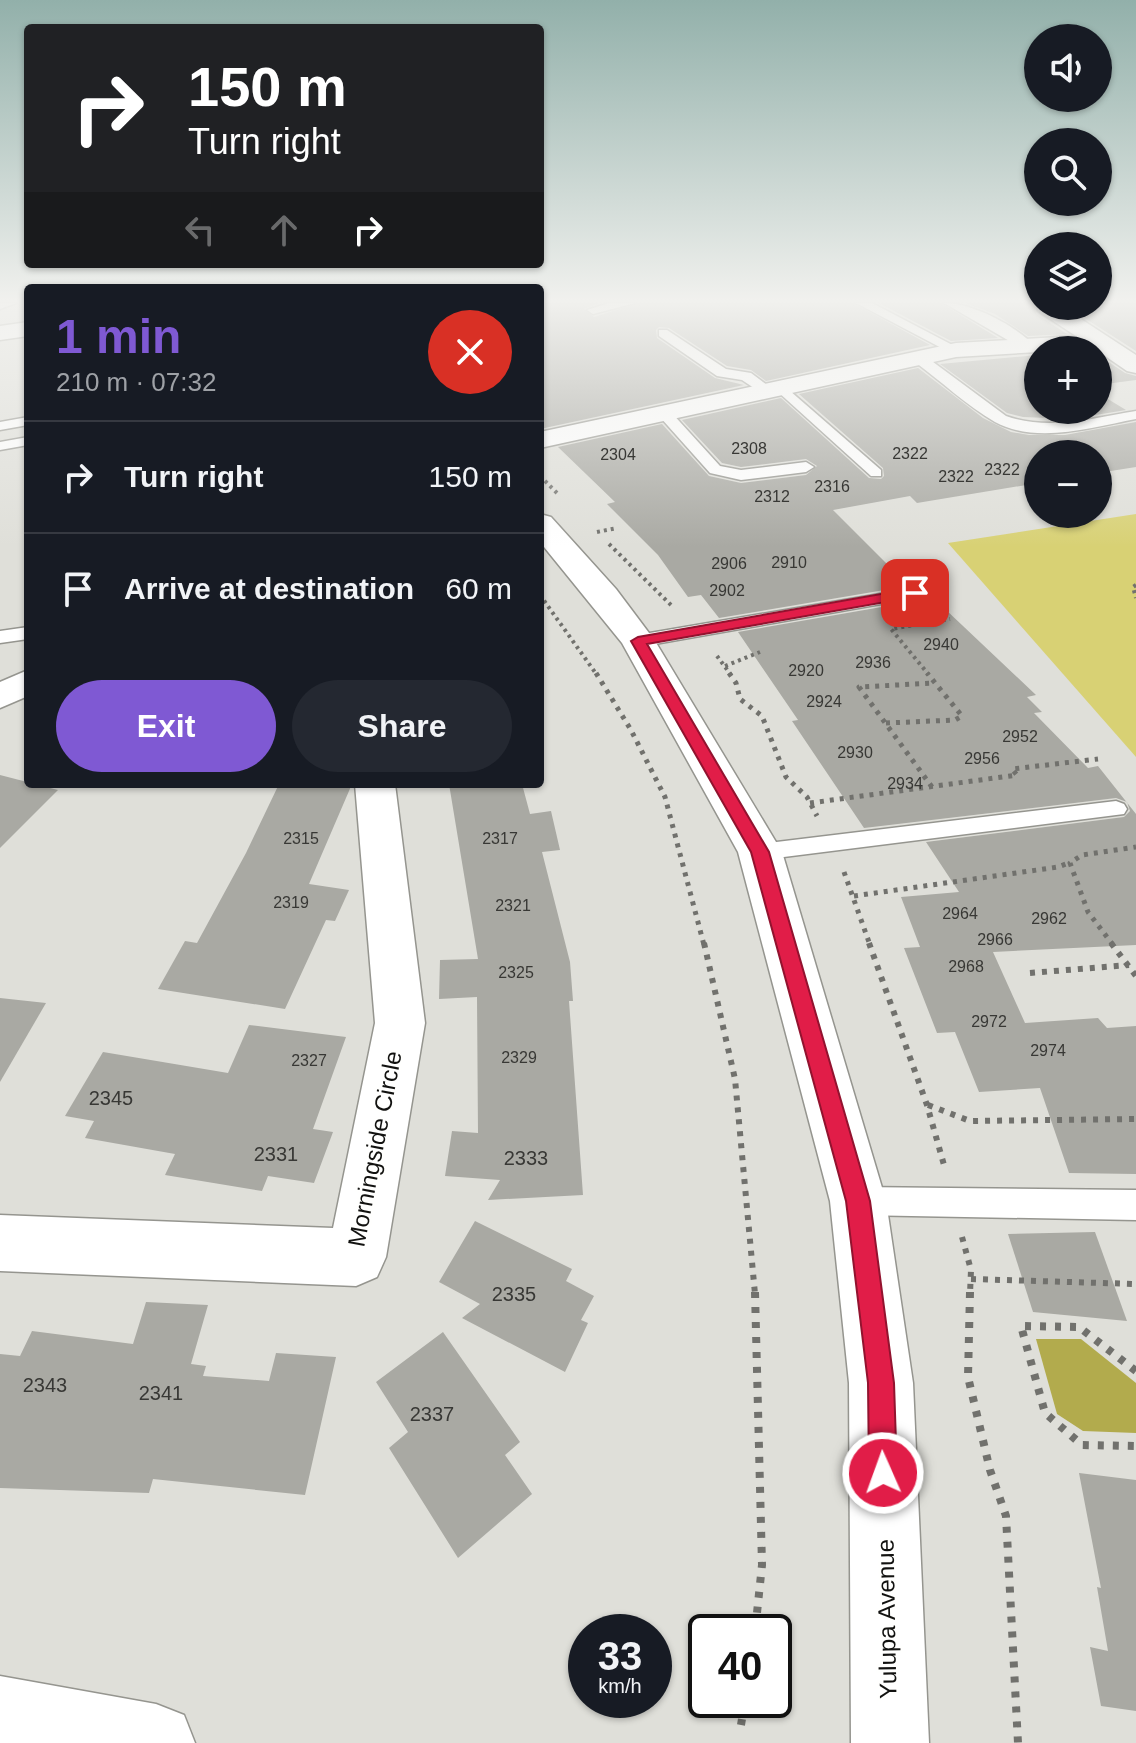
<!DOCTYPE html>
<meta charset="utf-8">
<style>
:root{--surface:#171b24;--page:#242831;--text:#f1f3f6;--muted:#9ea1a6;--line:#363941;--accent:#7f59d3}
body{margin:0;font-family:Arial,sans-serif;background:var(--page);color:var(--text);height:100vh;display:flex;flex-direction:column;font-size:30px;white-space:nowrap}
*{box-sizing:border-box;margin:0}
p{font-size:26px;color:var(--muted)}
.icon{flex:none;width:44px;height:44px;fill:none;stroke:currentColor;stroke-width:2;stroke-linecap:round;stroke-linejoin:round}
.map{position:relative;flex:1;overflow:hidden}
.sheet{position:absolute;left:24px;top:284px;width:520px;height:504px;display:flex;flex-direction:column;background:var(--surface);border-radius:8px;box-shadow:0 2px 6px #0004}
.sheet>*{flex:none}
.guide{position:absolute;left:24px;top:24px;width:520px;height:244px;border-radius:8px;box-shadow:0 2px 6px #0004;background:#202124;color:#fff;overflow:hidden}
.fabs{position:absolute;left:1024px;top:24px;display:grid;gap:16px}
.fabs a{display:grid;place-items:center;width:88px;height:88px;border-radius:50%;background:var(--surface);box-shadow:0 2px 6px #0004;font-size:40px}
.speed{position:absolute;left:568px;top:1614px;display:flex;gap:16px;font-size:40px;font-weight:700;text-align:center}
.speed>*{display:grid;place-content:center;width:104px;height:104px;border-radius:50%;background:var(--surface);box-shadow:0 2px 6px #0004;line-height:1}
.speed small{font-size:20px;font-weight:400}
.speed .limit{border:4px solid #111;border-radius:12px;background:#fff;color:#111}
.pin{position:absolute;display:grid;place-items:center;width:68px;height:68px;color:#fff;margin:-34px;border-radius:16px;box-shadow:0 4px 12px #0006}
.me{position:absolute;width:88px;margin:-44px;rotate:358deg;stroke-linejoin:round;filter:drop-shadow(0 0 6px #0008)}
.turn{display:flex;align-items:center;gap:28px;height:168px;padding:0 32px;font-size:36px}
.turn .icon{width:104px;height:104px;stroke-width:2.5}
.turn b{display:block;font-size:56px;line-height:68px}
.lanes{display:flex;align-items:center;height:76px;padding:0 32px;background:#0003;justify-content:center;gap:40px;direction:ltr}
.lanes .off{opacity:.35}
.round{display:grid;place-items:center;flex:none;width:84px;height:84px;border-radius:42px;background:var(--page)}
.head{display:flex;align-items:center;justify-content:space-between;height:136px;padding:0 32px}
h1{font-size:48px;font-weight:800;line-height:60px;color:var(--accent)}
.action{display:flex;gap:16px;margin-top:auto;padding:16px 32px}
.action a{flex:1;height:92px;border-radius:48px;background:var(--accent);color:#fff;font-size:32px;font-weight:800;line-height:92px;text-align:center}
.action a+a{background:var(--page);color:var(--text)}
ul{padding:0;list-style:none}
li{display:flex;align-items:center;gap:24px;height:112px;padding:0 32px;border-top:2px solid var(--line)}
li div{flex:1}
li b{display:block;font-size:30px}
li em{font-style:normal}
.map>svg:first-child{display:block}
.green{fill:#d8d174}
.water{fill:#b2ab4d}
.building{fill:#a9a9a3}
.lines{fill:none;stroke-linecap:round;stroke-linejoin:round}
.lane-casing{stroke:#95958f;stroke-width:3}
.street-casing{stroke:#95958f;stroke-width:3}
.secondary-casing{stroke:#95958f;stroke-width:3}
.path-far3{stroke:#71716d;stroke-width:4;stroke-dasharray:3 4;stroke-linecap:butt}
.path-far2{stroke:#71716d;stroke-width:5;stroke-dasharray:4 6;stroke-linecap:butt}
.path-far1{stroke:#71716d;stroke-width:6;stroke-dasharray:5 7;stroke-linecap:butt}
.path{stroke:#71716d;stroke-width:8;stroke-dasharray:6 9;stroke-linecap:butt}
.lane{fill:#fff;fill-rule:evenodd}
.street{fill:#fff;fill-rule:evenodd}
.secondary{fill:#fff;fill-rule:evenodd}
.route{fill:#e11d48;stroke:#92132f;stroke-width:2}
.labels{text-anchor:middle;stroke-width:6;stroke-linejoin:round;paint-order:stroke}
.number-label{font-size:16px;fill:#383835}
.near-number-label{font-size:20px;fill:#383835}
.near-street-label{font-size:24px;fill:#121210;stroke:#fffffe}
</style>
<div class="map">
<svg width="1136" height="1743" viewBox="0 0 1136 1743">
<rect width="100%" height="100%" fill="#dfdfd9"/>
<polygon class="green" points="1136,514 1136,757 948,543"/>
<polygon class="water" points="1036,1339 1081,1339 1136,1383 1136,1433 1083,1431 1057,1414"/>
<g class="building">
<polygon points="540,303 598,303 584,309 594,317 638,303 853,303 930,345 766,381 751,370 727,366 669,328 659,327 656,330 657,338 715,378 744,385 540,429"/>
<polygon points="879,303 941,303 998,338 951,341"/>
<polygon points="965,303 1034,303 1036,314 1067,334 1028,336 995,314"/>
<polygon points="1098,303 1136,303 1136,351 1066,306 1098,306"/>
<polygon points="1038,355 1038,410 1098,410 1098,393 1126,410 1071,419 1023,417 1007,413 940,364"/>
<polygon points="1098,355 1125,373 1136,376 1136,380 1098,385"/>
<polygon points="918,368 983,418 1011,432 1029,435 1065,435 1136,422 1136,467 1098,473 1098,454 1038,454 1038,483 917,503 910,496 833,510 897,574 910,572 923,587 914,585 719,618 701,595 688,597 658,555 607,504 615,502 558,447 662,424 709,476 741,483 806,475 817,466 806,459 741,467 722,463 682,420 781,398 869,478 881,479 884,476 883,468 799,394"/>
<polygon points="926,591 1036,695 1027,697 1042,712 1034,713 1088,768 1098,766 1136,814 1136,945 993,952 1025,1023 1098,1018 1107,1028 1136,1026 1136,1174 1069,1173 1040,1088 979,1092 955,1032 937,1033 904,948 920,947 901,897 959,892 926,842 1124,817 1130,811 1127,802 1116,798 864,828 792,721 798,720 738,632 922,600"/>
<polygon points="0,775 58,790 0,848"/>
<polygon points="279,784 352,784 309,884 349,890 335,921 326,920 285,1009 158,989 185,941 197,943 246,853"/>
<polygon points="449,784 522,784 530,814 551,811 560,850 542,852 570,962 573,1001 569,1001 583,1195 488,1200 500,1180 445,1176 452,1131 478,1133 477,997 439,999 440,960 478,959"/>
<polygon points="0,998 46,1003 0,1082"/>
<polygon points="249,1025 346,1037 313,1129 333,1132 314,1183 268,1176 262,1191 165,1175 175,1154 85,1138 94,1121 65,1116 103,1052 228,1073"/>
<polygon points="475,1221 572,1269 566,1281 594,1296 581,1320 588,1323 565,1372 462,1318 480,1304 439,1282"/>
<polygon points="1095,1232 1127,1321 1033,1312 1008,1234"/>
<polygon points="146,1302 208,1305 191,1364 206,1366 203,1376 269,1381 276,1353 336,1357 305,1495 153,1479 149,1493 0,1488 0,1354 20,1356 32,1331 133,1344"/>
<polygon points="443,1332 520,1442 505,1455 532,1494 458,1558 389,1448 408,1432 376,1382"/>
<polygon points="1079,1473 1136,1480 1136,1711 1101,1706 1090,1647 1108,1651 1097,1587 1101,1588"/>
</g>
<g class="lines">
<g class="lane-casing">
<g id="lane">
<polygon points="0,303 16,303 0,309"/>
<polygon points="609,303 635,303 593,314 587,310"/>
<polygon points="856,303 872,303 962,350 951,353"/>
<path d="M944,303C973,303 1016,326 1036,347L1025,350Z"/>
<polygon points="659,330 667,330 726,369 751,373 775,391 763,394 742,380 717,376 659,336"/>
<path d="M915,356H925L1006,416C1049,431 1093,418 1136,411V419C1093,427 1037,445 995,422C967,406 941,381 915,362Z"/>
<polygon points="782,384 881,470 881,476 871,476 777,391 777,385"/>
<polygon points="665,410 670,411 720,466 741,470 806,462 814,467 806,472 741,480 710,473 660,417 660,411"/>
<polygon points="28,417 28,425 0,430 0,422"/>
<polygon points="28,437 28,445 0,450 0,442"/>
<polygon points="915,588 921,589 924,593 921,597 638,647 628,641 638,635"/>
<polygon points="28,627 28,639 0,643 0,631"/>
<polygon points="1116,801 1124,804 1127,809 1124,814 760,860 752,858 748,852 752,846 760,844"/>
<polygon points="858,1187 1136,1190 1136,1220 858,1215 847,1211 842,1201 847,1191"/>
</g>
</g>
<g class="street-casing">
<g id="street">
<polygon points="1037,303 1038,306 1061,306 1136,355 1136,373 1127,371 1095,349 1038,350 1038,352 956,357 540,448 540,432 956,343 1076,336 1038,311"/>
<polygon points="28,670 28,696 0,708 0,682"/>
<polygon points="355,784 395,784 425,1023 386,1257 377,1277 356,1286 0,1271 0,1215 333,1228 375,1023"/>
<polygon points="0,1676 156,1704 184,1715 195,1743 0,1743"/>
</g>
</g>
<g class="secondary-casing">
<g id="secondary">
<polygon points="28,322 28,336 0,340 0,326"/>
<polygon points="540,514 551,517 616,589 655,641 782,852 886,1201 913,1383 929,1743 851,1743 849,1383 830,1201 738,852 622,643 540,542"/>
</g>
</g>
<g class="path-far3">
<polyline points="540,476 559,495"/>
<polyline points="597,532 617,528"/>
<polyline points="609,544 673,607"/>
<polyline points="1136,585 1133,587 1136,598"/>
<polyline points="540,595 597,675"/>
<polyline points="717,656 731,675"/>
<polyline points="725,666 760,652"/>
<polyline points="929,675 891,629 950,619"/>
</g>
<g class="path-far2">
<polyline points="596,673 631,730 665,797 704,945"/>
<polyline points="729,673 736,683 740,699 762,716 786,777 807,797 817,816"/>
<polyline points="886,723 955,720 962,716 927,673"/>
<polyline points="932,787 859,687 935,683"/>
<polyline points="810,803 1017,775 1012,769 1098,759"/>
<polyline points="844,872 870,945"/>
<polyline points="854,896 1058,867 1071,862"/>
<polyline points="1113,945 1088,912 1070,863 1082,855 1136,847"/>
</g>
<g class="path-far1">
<polyline points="704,943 735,1079 755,1294"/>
<polyline points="869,943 927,1105 944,1165"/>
<polyline points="1111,943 1136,976"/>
<polyline points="1030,973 1129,965"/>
<polyline points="928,1105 970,1121 1136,1119"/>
<polyline points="962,1237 971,1270 970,1294"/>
<polyline points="971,1279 1136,1284"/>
</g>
<g class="path">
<polyline points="755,1292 762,1565 755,1632"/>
<polyline points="970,1292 968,1377 990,1470 1006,1516 1018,1743"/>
<polyline points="1136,1371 1079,1327 1021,1326 1045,1413 1082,1445 1136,1446"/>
<polyline points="741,1725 745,1700"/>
</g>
<use href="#lane" class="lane"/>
<use href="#street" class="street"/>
<use href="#secondary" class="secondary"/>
</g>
<linearGradient id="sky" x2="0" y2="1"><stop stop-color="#92b0aa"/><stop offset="0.55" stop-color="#f1f1ee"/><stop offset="1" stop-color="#f1f1ee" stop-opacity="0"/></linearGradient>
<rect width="1136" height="547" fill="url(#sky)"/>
<polygon class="route" points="915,588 920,590 920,596 647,644 769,852 870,1201 894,1383 897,1473 893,1483 883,1487 874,1483 869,1473 868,1383 846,1201 751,852 631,641 638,637"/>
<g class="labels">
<g class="number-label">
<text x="749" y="454">2308</text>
<text x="910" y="459">2322</text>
<text x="618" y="460">2304</text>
<text x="1002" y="475">2322</text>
<text x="956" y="482">2322</text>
<text x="832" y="492">2316</text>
<text x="772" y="502">2312</text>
<text x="789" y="568">2910</text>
<text x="729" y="569">2906</text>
<text x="727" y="596">2902</text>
<text x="941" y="650">2940</text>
<text x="873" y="668">2936</text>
<text x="806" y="676">2920</text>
<text x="824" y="707">2924</text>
<text x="1020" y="742">2952</text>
<text x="855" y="758">2930</text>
<text x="982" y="764">2956</text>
<text x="905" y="789">2934</text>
<text x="301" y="844">2315</text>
<text x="500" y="844">2317</text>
<text x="291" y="908">2319</text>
<text x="513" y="911">2321</text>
<text x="960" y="919">2964</text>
<text x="1049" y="924">2962</text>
<text x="995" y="945">2966</text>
<text x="966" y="972">2968</text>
<text x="516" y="978">2325</text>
<text x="989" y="1027">2972</text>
<text x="1048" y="1056">2974</text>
<text x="519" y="1063">2329</text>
<text x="309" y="1066">2327</text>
</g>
<g class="near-number-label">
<text x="111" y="1105">2345</text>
<text x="276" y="1161">2331</text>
<text x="526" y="1165">2333</text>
<text x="514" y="1301">2335</text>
<text x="45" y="1392">2343</text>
<text x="161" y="1400">2341</text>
<text x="432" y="1421">2337</text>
</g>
<g class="near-street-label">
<text transform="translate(375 1149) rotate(-79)" y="8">Morningside Circle</text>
<text transform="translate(887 1619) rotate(-91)" y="8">Yulupa Avenue</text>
</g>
</g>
</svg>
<div class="fabs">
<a><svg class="icon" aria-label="sound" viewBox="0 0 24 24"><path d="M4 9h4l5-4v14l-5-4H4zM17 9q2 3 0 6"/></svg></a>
<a><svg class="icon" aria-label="search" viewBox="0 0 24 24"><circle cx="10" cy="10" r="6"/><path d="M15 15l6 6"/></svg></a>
<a><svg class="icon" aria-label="layers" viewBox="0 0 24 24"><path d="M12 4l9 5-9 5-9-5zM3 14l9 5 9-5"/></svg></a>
<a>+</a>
<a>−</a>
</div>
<div class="speed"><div>33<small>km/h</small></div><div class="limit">40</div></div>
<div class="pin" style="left:915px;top:593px;background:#d93025"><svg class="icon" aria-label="arrive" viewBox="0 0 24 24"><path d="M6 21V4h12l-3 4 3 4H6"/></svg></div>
<svg class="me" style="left:883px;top:1473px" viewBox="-20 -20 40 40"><circle r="17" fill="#e11d48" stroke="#fff" stroke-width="3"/><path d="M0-11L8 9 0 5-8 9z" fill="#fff"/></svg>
<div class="guide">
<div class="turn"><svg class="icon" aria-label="right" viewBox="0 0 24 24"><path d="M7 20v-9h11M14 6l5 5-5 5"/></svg><div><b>150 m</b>Turn right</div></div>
<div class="lanes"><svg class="icon off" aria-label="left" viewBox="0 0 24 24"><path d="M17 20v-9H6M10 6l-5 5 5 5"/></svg><svg class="icon off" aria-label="ahead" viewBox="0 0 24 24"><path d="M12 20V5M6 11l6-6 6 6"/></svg><svg class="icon" aria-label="right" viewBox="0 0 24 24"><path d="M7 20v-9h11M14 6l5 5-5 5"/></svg></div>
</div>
<section class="sheet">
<div class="head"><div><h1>1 min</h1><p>210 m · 07:32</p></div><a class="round" style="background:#d93025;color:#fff"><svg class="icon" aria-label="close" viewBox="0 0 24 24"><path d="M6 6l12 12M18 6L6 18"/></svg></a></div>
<ul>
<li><svg class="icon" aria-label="right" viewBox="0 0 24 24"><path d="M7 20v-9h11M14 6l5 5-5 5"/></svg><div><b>Turn right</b></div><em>150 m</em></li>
<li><svg class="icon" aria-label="arrive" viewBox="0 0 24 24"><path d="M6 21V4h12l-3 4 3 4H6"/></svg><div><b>Arrive at destination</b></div><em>60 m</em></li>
</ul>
<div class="action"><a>Exit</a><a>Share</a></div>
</section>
</div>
